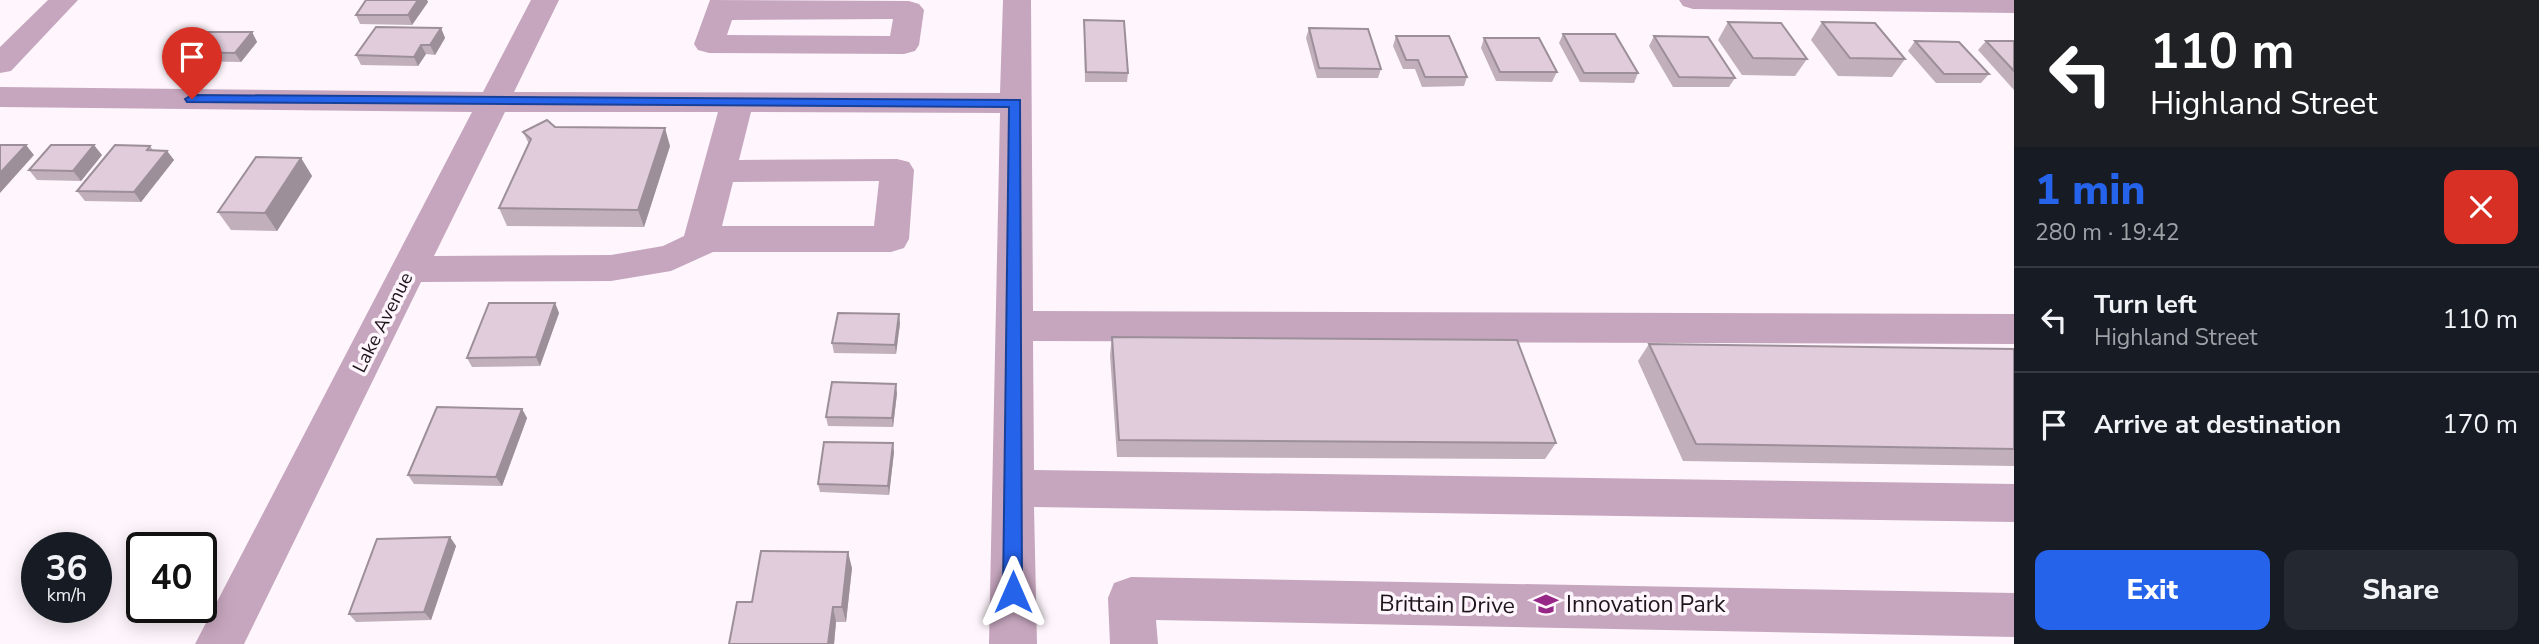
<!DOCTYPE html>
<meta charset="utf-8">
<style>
:root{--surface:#171b24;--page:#242831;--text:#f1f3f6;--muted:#9ea1a6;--line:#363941;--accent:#2563eb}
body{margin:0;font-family:"Nunito Sans",sans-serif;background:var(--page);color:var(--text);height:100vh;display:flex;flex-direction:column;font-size:26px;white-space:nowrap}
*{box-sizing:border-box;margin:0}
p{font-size:23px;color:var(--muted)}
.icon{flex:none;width:38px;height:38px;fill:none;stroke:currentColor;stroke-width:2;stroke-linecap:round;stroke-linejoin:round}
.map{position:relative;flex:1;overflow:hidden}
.side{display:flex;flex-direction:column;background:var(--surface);width:525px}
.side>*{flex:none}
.hud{background:#202124;color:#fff;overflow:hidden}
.speed{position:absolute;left:21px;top:532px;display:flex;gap:14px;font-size:35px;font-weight:700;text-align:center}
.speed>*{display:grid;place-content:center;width:91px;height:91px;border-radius:50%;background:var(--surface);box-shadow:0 4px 18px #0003;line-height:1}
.speed small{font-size:18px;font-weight:400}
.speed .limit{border:4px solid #111;border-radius:10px;background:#fff;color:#111}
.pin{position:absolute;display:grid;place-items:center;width:60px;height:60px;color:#fff;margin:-72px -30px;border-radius:50% 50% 50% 0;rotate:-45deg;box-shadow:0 0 7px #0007}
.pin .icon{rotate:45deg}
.me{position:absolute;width:77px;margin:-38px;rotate:0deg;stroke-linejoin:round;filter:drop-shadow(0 0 5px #0008)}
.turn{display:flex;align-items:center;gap:24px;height:147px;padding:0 21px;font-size:32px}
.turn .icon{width:91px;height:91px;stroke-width:2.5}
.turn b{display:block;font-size:49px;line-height:60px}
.round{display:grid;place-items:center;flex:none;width:74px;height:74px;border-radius:14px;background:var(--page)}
.overview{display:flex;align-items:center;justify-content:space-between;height:119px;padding:0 21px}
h1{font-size:42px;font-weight:800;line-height:52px;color:var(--accent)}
.primary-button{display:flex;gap:14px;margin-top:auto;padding:14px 21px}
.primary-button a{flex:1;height:80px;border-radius:14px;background:var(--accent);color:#fff;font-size:28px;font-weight:800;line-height:80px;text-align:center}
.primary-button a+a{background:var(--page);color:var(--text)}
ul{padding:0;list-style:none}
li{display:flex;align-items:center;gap:21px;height:105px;padding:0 21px;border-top:2px solid var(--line)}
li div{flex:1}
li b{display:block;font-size:26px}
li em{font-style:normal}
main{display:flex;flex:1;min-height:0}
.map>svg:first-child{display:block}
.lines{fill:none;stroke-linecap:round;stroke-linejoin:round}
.minor{fill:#c6a6be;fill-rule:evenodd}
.wall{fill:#c1afbc}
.shaded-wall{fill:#9d8f99}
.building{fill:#e0ccdb;stroke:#9d8f99;stroke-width:2}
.route{fill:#2563eb;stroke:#184099;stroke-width:2}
.labels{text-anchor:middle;stroke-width:7;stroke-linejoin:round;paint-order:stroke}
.street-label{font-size:19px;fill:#1c151a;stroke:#fef6fc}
.near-street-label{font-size:23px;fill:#1c151a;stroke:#fef6fc}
.near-poi-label{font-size:23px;fill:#1c151a;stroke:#fef6fc;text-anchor:start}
</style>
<main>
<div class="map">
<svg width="2014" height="644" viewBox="0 0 2014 644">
<rect width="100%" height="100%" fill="#fef6fc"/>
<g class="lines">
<g class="minor">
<polygon points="48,0 78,0 11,71 0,73 0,47"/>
<path d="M531,0H559L514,92L1000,93L1003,0H1031L1033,311L2014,314V344L1033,341L1034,470L2014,484V522L1034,507L1037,644H989L1000,113L751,112L739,160L897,159L909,162L914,170L909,239L904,248L891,252H713L671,271L611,281L421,282L244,644H195L472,112L0,107V87L483,92ZM505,112H718L684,236L663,246L611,255L434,256ZM879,181L874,226H722L733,182Z"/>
<path d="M710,0L909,1L919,4L924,10L919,45L915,51L904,54L709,53L698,50L694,44ZM893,19L890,36L727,35L732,20Z"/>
<polygon points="1679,0 2014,0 2014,13 1693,9 1683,6"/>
<polygon points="1131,577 2014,593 2014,637 1156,620 1158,644 1110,644 1108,598 1114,583"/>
</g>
</g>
<g class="wall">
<polygon points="366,0 427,0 428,2 412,25 360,24 356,15"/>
<polygon points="1084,20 1128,73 1127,82 1085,82"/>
<polygon points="1728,22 1807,59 1795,76 1742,75 1718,40"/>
<polygon points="1822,22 1905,59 1892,77 1838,76 1811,40"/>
<polygon points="441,28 445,38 435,55 426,54 418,66 361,65 356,55"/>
<polygon points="1309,28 1381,69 1378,78 1317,78 1306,38"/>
<polygon points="252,32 257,42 241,62 188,61 182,52"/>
<polygon points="1563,34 1638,73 1634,83 1580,82 1559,43"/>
<polygon points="1396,36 1467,77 1464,86 1422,87 1415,69 1403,69 1393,46"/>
<polygon points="1654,36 1735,78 1729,87 1673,87 1649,46"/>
<polygon points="1484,38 1557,72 1552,82 1496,81 1481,48"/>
<polygon points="1915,41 1989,74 1981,83 1936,83 1908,51"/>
<polygon points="1986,41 2014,41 2014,90 1978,50"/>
<polygon points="555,127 670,146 644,227 507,226 499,208 529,144 523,132"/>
<polygon points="150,146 153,150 167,151 174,160 141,202 85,201 77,191"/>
<polygon points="102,155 81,181 37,180 29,170"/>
<polygon points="301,158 312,176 277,231 231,230 218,212"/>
<polygon points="555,303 559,313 540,366 472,367 467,358"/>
<polygon points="900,323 896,354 834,353 832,343"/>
<polygon points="1112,337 1556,443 1545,459 1117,457 1110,355"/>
<polygon points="1649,344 2014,349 2014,466 1683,461 1638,361"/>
<polygon points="897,393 893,427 828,426 826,417"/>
<polygon points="522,409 527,418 502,486 414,484 408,475"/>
<polygon points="894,452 889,495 820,492 818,484"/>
<polygon points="450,537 456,546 431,620 356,622 349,614"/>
<polygon points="852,568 846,622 836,622 834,644 729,644 752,602"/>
</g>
<g class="shaded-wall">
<polygon points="418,0 427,0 428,2 412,25 408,15"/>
<polygon points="441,28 445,38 435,55 430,45"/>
<polygon points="252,32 257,42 241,62 235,53"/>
<polygon points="421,45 426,54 418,66 414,57"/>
<polygon points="665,128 670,146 644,227 638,210"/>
<polygon points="26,145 34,155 0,193 0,173"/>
<polygon points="94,145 102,155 81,181 73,171"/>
<polygon points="167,151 174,160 141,202 134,192"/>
<polygon points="301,158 312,176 277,231 265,213"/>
<polygon points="555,303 559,313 540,366 536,357"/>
<polygon points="899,314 900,323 896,354 895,345"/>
<polygon points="896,384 897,393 893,427 892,418"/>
<polygon points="522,409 527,418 502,486 496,477"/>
<polygon points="893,443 894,452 889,495 888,486"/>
<polygon points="450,537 456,546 431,620 424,612"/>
<polygon points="848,552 852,568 846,622 842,607"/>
<polygon points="833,607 836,622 834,644 828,644"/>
</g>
<g class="building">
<polygon points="366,0 418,0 408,15 356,15"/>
<polygon points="1084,20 1124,21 1128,73 1086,72"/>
<polygon points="1728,22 1781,23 1807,59 1753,58"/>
<polygon points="1822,22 1875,23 1905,59 1850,58"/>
<polygon points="376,27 441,28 430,45 421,45 414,57 356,55"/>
<polygon points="1309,28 1368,29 1381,69 1319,68"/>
<polygon points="199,32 252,32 235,53 182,52"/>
<polygon points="1563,34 1615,34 1638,73 1584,73"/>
<polygon points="1396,36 1449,36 1467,77 1425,77 1418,60 1406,60"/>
<polygon points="1654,36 1708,37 1735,78 1679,77"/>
<polygon points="1484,38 1539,38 1557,72 1500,72"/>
<polygon points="1915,41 1959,42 1989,74 1944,74"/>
<polygon points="1986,41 2014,41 2014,71"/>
<polygon points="547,120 555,127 665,128 638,210 499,208 531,139 523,132"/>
<polygon points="0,145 26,145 0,173"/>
<polygon points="51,145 94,145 73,171 29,170"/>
<polygon points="115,145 150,146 147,150 167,151 134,192 77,191"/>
<polygon points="256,157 301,158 265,213 218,212"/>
<polygon points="489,303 555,303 536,357 467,358"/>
<polygon points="838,313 899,314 895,345 832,343"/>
<polygon points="1112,337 1517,340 1556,443 1119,440"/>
<polygon points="1649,344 2014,349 2014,449 1696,444"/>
<polygon points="832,382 896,384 892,418 826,417"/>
<polygon points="437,407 522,409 496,477 408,475"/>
<polygon points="824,442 893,443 888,486 818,484"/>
<polygon points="450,537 424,612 349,614 377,539"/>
<polygon points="761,551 848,552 842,607 833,607 828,644 729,644 737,602 752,602"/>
</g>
<polygon class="route" points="192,95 1020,100 1022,592 1020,598 1013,601 1006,598 1003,592 1009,107 187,102 185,99"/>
<defs>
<g id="university-bare" transform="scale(1.89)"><path d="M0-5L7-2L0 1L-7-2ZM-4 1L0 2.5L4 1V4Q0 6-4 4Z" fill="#972786" stroke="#fef6fc" stroke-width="2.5" paint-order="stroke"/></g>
</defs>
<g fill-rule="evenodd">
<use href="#university-bare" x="1546" y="604"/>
</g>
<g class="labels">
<g class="street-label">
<text transform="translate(382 322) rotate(-63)" y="7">Lake Avenue</text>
</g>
<g class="near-street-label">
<text transform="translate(1447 604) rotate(1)" y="8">Brittain Drive</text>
</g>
<g class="near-poi-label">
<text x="1566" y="612">Innovation Park</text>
</g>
</g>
</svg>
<div class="speed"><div>36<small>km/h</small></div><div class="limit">40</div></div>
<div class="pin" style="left:192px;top:99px;background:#d93025"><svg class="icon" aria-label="arrive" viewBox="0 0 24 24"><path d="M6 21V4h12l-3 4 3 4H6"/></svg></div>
<svg class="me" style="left:1013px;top:592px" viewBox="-20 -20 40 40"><path d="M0-17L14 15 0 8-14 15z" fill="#2563eb" stroke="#fff" stroke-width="4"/></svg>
</div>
<section class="side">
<div class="hud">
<div class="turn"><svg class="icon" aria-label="left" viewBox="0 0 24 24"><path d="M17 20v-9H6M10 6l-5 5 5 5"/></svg><div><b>110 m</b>Highland Street</div></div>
</div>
<div class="overview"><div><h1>1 min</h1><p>280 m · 19:42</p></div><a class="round" style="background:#d93025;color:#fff"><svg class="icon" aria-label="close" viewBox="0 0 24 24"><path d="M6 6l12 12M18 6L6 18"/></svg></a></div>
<ul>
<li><svg class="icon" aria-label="left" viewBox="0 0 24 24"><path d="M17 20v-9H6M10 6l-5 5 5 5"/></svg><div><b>Turn left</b><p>Highland Street</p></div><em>110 m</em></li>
<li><svg class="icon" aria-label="arrive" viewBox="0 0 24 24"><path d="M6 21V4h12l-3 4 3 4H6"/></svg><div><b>Arrive at destination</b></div><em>170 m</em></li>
</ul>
<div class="primary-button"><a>Exit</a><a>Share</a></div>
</section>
</main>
